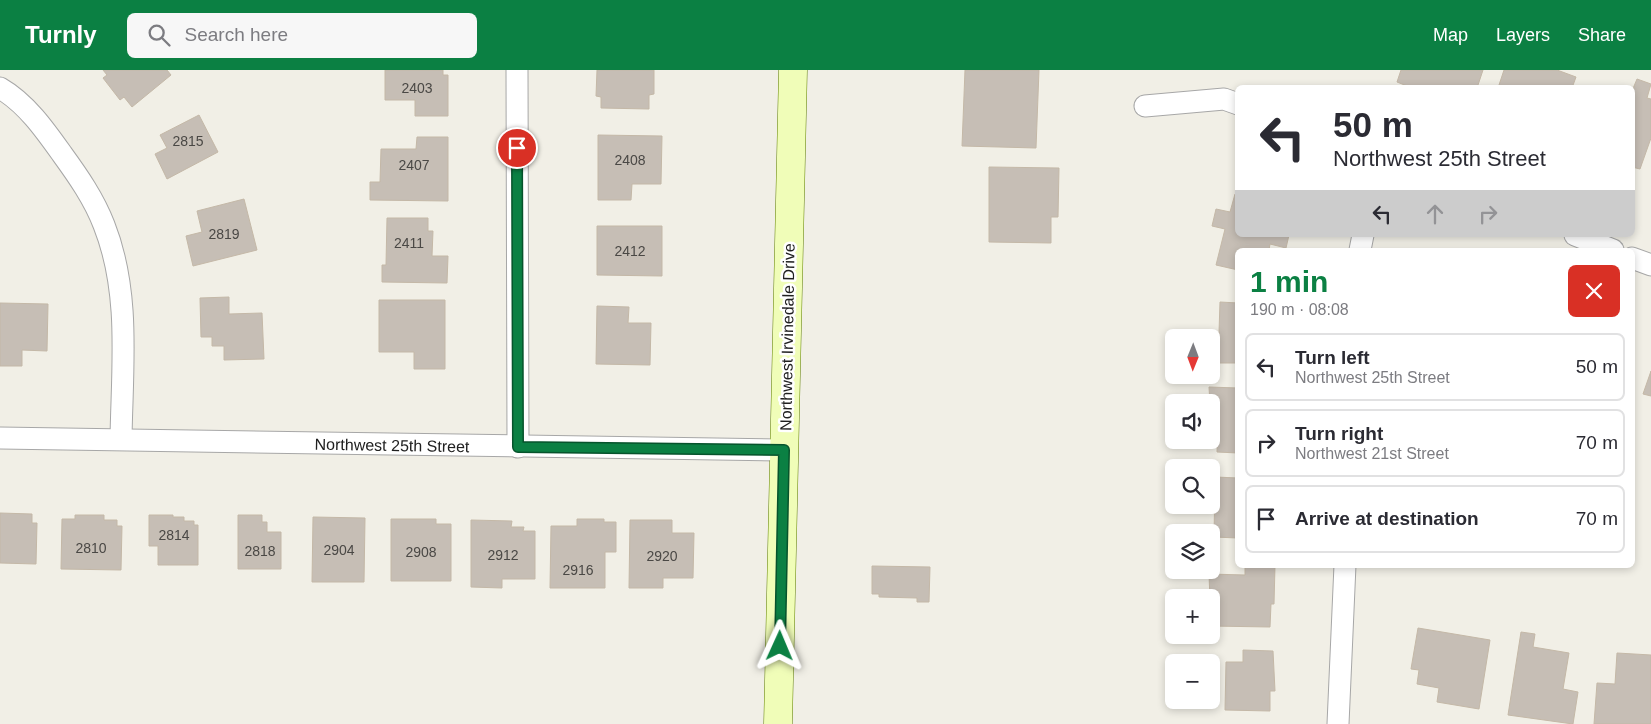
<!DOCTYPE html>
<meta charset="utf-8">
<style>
:root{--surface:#fff;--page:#f7f7f7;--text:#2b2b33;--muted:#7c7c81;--line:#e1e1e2;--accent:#0b8043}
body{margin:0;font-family:Arial,sans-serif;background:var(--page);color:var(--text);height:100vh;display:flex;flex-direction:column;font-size:19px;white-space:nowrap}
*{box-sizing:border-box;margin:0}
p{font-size:16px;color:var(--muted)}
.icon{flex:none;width:28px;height:28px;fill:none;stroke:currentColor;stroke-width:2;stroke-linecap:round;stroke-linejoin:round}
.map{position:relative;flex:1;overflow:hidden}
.drawer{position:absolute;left:1235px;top:178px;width:400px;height:320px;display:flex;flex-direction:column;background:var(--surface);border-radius:8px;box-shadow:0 2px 8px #0003}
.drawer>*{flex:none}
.hud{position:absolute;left:1235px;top:15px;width:400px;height:152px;border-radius:8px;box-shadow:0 2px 8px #0003;background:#fff;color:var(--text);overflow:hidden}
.needle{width:32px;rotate:181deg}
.tools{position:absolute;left:1165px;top:259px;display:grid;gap:10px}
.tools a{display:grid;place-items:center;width:55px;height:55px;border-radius:8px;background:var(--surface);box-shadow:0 2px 8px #0003;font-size:25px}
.pin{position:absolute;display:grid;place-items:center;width:42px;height:42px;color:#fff;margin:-21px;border:2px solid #fff;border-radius:50%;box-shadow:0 1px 5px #0007}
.me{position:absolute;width:55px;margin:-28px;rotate:1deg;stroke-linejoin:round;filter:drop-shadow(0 0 4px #0008)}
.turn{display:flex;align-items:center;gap:18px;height:105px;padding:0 15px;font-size:22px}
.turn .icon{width:65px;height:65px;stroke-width:2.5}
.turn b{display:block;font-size:35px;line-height:42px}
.lanes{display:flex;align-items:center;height:48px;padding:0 15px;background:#0003;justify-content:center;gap:25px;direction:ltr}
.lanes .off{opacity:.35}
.round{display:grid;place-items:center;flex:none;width:52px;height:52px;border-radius:8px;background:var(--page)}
.head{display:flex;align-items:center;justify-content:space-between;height:85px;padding:0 15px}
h1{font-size:30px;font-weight:600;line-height:38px;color:var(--accent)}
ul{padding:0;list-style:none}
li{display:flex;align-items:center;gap:15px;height:68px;margin:0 10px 8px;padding:0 5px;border:2px solid var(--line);border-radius:8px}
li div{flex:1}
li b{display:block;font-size:19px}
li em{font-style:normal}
header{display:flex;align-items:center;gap:30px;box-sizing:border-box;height:70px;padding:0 25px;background:var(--accent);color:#fff}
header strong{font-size:24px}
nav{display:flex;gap:28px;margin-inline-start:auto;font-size:18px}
.search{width:350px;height:45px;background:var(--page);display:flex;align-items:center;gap:12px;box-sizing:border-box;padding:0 18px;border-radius:8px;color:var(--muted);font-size:19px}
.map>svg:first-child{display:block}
.building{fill:#c6beb5;stroke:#c4b8a7}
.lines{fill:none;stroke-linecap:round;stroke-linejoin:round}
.minor-casing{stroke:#a7a7a7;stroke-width:23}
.secondary-casing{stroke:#5f7e00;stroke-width:29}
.minor{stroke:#fff;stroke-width:21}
.secondary{stroke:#f0fdb8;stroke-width:28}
.route-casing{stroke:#07532c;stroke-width:12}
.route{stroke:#0b8043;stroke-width:9}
.labels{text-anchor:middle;stroke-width:5;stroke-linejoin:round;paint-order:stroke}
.number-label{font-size:14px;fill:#4a4845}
.street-label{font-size:16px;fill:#202020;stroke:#fff}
</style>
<header>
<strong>Turnly</strong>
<div class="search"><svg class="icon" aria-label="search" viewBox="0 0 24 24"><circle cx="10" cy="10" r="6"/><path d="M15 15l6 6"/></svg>Search here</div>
<nav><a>Map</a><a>Layers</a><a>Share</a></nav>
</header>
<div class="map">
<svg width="1651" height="654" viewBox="0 0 1651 654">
<rect width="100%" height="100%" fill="#f1efe6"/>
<g class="building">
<polygon points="103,0 167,0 171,5 132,37 124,27 120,30 103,8 107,5"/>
<polygon points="385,0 443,0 443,5 448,5 448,46 415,46 415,30 385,30"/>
<polygon points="597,0 654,0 654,24 649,25 649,39 601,38 601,27 596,26"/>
<polygon points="965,0 1039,0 1036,78 962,76"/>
<polygon points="1401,0 1483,0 1477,18 1412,18 1397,12"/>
<polygon points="1504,0 1557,0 1576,7 1572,18 1498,18"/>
<polygon points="1637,9 1651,14 1647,28 1651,29 1651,68 1640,99 1632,97 1632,21"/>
<polygon points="199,45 218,82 167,109 155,84 167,78 160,65"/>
<polygon points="598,65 662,66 661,114 632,114 631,130 598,130"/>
<polygon points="417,67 448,67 448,131 370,130 370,112 380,112 381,79 416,79"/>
<polygon points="989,97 1059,98 1058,147 1051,147 1051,173 989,172"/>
<polygon points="1235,124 1238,125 1238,165 1289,165 1286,178 1270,174 1269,180 1238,180 1238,200 1216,195 1225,159 1212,156 1216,139 1230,142"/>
<polygon points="244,129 257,180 193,196 186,166 202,162 197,141"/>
<polygon points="387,148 428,148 428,161 433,161 432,186 448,186 447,213 382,212 382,195 386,195"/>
<polygon points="597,156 662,156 662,206 597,205"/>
<polygon points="229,227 229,244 262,243 264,289 224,290 224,276 212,276 212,267 201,267 200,228"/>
<polygon points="379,230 445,230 445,299 414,299 414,282 379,282"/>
<polygon points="1220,232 1238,233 1238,293 1218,293"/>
<polygon points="0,233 48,234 47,281 22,280 22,296 0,296"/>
<polygon points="597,236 629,237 628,253 651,253 650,295 596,294"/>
<polygon points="1651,301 1651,326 1643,324"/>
<polygon points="1209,317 1238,318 1238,383 1217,382 1218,351 1211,351"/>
<polygon points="1215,407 1238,408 1238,468 1214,467"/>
<polygon points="0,443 32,444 32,453 37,453 36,494 0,493"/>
<polygon points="75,445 104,445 104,450 117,450 117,456 122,456 121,500 61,499 62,449 75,449"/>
<polygon points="149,445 173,445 173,447 184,447 184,451 194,451 194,455 198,455 198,495 158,495 158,476 149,476"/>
<polygon points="238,445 262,445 262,452 267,452 267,462 281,462 281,499 238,499"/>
<polygon points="313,447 365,448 364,512 312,512"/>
<polygon points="391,449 436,449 436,454 451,454 451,511 391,511"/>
<polygon points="577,449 604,449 604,452 616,452 616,482 605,482 605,518 550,518 551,456 577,456"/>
<polygon points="471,450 512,451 511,457 524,457 523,461 535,461 535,509 502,509 502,518 471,517"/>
<polygon points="630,450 672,450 672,463 694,463 693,508 663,508 663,518 629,518"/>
<polygon points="1245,495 1275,495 1274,534 1271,534 1270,557 1211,556 1209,504 1245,505"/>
<polygon points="872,496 930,497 929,532 917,532 917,528 879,527 879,524 872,524"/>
<polygon points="1418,558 1490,570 1479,639 1437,632 1439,618 1417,614 1419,600 1411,599"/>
<polygon points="1521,562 1535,564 1533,577 1569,583 1563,619 1578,622 1573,654 1508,645"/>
<polygon points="1243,580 1273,581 1275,621 1270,621 1270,641 1225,640 1226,592 1243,592"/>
<polygon points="1617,583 1651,585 1651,654 1594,654 1597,613 1615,614"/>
</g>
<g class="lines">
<g class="minor-casing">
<g id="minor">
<polyline points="517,0 518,377"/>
<path d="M0,18C26,33 45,60 62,84C78,106 94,129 104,155C131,223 122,298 121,369"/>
<polyline points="1145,36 1224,29 1238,34"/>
<polyline points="1575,165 1613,180"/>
<polyline points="1360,180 1363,165"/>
<polyline points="1632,188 1651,195"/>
<polyline points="0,368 784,380"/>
<polyline points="1338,654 1345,495"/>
</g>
</g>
<g class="secondary-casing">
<polyline id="secondary" points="778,654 793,0"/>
</g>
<use href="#minor" class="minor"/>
<use href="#secondary" class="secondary"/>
</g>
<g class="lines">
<g class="route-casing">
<polyline id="route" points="517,78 518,377 784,380 780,576"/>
</g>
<use href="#route" class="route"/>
</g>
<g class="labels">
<g class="number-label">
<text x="417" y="23">2403</text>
<text x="188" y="76">2815</text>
<text x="630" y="95">2408</text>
<text x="414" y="100">2407</text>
<text x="224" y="169">2819</text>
<text x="409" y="178">2411</text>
<text x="630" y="186">2412</text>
<text x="174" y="470">2814</text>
<text x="91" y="483">2810</text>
<text x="339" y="485">2904</text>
<text x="260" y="486">2818</text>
<text x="421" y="487">2908</text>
<text x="503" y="490">2912</text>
<text x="662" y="491">2920</text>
<text x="578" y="505">2916</text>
</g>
<g class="street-label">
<text transform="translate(787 267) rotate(-89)" y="6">Northwest Irvinedale Drive</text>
<text transform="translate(392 375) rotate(1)" y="6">Northwest 25th Street</text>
</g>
</g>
</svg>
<div class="tools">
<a><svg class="needle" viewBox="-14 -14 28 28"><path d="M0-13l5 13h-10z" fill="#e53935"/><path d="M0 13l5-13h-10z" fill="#7c7c81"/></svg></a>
<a><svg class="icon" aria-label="sound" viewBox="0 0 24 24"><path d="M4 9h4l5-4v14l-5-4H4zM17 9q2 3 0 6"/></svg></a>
<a><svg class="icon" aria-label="search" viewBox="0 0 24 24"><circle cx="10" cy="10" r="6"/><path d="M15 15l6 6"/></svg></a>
<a><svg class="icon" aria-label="layers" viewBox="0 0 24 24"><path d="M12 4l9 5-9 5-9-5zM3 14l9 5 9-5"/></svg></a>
<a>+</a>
<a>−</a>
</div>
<div class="pin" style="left:517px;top:78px;background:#d93025"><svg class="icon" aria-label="arrive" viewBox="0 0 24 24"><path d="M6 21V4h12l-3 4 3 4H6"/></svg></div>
<svg class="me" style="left:780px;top:576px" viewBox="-20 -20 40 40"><path d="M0-17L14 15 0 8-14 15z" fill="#0b8043" stroke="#fff" stroke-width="4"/></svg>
<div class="hud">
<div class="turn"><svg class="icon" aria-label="left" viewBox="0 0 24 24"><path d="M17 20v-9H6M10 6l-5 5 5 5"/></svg><div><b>50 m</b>Northwest 25th Street</div></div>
<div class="lanes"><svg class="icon" aria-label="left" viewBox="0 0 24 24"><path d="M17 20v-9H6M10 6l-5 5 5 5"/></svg><svg class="icon off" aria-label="ahead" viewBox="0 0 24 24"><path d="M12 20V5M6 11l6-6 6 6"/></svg><svg class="icon off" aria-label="right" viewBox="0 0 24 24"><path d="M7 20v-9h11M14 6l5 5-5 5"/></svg></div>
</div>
<section class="drawer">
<div class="head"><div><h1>1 min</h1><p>190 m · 08:08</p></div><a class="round" style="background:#d93025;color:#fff"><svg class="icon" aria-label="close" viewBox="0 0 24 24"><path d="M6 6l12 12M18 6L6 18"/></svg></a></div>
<ul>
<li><svg class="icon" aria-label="left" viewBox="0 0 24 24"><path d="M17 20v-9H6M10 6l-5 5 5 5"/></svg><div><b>Turn left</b><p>Northwest 25th Street</p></div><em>50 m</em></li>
<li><svg class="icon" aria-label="right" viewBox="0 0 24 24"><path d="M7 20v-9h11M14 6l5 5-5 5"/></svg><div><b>Turn right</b><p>Northwest 21st Street</p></div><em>70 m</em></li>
<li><svg class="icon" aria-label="arrive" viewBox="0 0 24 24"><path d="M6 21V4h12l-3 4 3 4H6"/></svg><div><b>Arrive at destination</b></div><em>70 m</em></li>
</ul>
</section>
</div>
